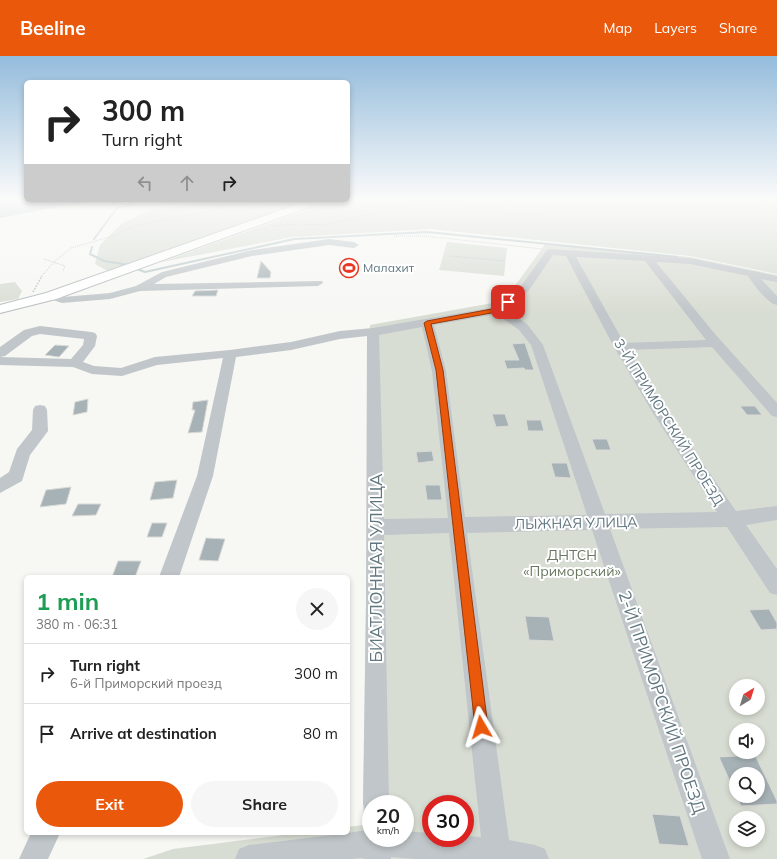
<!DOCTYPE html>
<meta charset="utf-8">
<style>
:root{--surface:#fff;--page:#f6f6f6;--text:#222;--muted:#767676;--line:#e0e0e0;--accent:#ea580c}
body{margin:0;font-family:Mulish,sans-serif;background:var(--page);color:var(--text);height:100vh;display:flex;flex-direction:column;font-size:15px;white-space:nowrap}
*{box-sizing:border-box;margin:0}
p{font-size:13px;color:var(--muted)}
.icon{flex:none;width:22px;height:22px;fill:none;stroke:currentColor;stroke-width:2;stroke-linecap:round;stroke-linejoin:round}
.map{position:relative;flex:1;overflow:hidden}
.drawer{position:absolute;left:24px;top:519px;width:326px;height:260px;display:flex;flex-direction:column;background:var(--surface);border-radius:6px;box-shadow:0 2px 6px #0003}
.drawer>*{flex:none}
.top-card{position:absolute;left:24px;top:24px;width:326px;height:122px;border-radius:6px;box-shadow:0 2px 6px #0003;background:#fff;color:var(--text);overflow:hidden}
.needle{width:26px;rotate:38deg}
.buttons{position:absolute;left:729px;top:623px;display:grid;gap:8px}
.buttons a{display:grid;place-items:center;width:36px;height:36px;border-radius:50%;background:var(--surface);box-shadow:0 2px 6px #0003;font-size:20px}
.speed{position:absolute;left:362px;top:739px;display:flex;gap:8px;font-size:20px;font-weight:700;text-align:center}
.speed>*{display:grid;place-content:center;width:52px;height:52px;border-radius:50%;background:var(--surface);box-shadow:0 2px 6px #0003;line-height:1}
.speed small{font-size:10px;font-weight:400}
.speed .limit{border:6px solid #d22;background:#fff;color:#111}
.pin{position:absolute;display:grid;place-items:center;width:34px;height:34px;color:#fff;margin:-17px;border-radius:8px;box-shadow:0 2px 6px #0006}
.me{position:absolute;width:44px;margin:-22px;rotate:353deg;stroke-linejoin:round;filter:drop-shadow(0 0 3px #0008)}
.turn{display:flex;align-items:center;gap:14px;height:84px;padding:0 12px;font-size:18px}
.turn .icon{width:52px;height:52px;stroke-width:2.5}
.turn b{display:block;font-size:28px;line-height:34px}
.lanes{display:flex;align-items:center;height:38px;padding:0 12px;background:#0003;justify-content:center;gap:20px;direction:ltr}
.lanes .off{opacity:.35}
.round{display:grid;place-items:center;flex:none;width:42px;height:42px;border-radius:21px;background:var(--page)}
.head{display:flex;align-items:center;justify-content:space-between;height:68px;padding:0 12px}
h1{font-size:24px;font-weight:700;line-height:30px;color:#1e9e55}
.button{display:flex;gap:8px;margin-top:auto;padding:8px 12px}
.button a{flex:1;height:46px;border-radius:24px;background:var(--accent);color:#fff;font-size:16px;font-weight:700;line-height:46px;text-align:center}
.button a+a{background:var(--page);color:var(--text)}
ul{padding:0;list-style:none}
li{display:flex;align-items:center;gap:12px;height:60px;padding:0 12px;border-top:1px solid var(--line)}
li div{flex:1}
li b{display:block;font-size:15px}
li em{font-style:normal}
header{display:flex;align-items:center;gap:24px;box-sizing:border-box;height:56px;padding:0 20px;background:var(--accent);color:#fff}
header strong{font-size:19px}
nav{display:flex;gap:22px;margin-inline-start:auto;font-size:14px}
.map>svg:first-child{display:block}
.green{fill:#d8ddd3;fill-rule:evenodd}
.water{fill:#b7c7c9}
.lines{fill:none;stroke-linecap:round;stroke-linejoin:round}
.stream{stroke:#b7c7c9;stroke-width:2}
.building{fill:#a7b2b6;stroke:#d9d9d7}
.major-casing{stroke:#b3babd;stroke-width:2}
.path-far1{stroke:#babec0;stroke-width:1;stroke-dasharray:1 1;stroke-linecap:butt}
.path{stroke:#babec0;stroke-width:1.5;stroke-dasharray:1.5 1.5;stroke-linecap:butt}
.minor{fill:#c0c6c9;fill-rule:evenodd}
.major{fill:#fff;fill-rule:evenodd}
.route{fill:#ea580c;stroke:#983908}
.labels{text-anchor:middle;stroke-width:4;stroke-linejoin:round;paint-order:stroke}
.far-poi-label{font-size:12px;fill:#617780;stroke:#fff;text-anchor:start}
.street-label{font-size:14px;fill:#617780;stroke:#fff}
.park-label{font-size:14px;fill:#687860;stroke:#fff}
.near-street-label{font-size:17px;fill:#617780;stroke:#fff}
</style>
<header>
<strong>Beeline</strong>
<nav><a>Map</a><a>Layers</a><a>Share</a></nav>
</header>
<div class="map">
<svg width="777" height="803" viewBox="0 0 777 803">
<rect width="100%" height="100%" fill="#f7f7f4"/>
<g class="green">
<polygon points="221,145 305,145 108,215 95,208 100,189 121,168 149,154"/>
<polygon points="332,145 777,145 777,218 690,200 430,173 292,181 162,206"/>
<polygon points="447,186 507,192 504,220 439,214"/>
<path d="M546,187L690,201L777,219V803H143L173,793L300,777H348V771L363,769L370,269L504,245ZM736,630H758V652H736ZM736,674H758V696H736ZM736,718H758V740H736ZM371,748H405V782H371ZM431,748H465V782H431ZM736,762H758V784H736Z"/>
<polygon points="15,226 22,235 18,243 0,246 0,228"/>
</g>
<polygon class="water" points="0,145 89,145 0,162"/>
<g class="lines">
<g class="stream">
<polyline points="94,183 117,152 131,149 132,145 134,145"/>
<polyline points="92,191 90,198 104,205 129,209"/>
<polyline points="137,213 145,216 294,183 427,176 677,201"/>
</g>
</g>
<g class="building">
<polygon points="261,205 271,216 270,222 257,222"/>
<polygon points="352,206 356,217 347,218 343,207"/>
<polygon points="218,234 216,240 192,240 195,235"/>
<polygon points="525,287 534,314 525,314 524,312 507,313 504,304 519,304 512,288"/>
<polygon points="55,289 69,290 59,301 45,299"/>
<polygon points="88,343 87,356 73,359 75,346"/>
<polygon points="208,344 202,376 188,377 195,354 192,354 193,346"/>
<polygon points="740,350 755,350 762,359 747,359"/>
<polygon points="492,358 505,358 509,370 496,371"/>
<polygon points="526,364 541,364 544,375 528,375"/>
<polygon points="592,383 607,383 611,394 596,394"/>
<polygon points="432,395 434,405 418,407 416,396"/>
<polygon points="551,407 567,407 571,422 555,421"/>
<polygon points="177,424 173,442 150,444 155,426"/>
<polygon points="425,429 440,429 442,444 427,444"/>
<polygon points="71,431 66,448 40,451 46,434"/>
<polygon points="78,448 101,448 96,459 72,460"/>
<polygon points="152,467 167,467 162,481 147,481"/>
<polygon points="206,482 225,483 218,505 199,504"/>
<polygon points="118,505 141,505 135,521 112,521"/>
<polygon points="769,553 777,567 777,573 761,574 749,554"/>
<polygon points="525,560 549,561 554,585 529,584"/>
<polygon points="755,699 777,745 777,748 741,750 736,740 758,740 758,718 736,718 736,739 719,701"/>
<polygon points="652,758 680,760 689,790 659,788"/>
</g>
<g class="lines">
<g class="major-casing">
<polygon id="major" points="307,145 321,145 320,147 56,243 0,257 0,249 46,237"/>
</g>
<g class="path-far1">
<path d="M402,149C424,146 445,145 467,149C493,153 517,162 544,158L545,155L537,145"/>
<polyline points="323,150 346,165"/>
<polyline points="272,170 298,168 326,169 372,158"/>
<polyline points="394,180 425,180 542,193"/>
<polyline points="450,200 505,205"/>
<polyline points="44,203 65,210 63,215"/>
<polyline points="41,221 55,205 71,192 113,180 134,170 207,156 221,151 272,145"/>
</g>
<polyline class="path" points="33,236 42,220"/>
<g class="minor">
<polygon points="329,183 354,186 359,189 354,192 329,189 252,200 166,221 154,228 322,225 323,227 318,230 140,235 110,243 62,247 47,242 45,240 51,237 63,241 110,237 136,230 162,216 252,194"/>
<path d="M550,193L690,202L777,220V226L761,223L777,240V249C767,247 754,229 748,220L690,208L656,206L715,278L777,347V361L772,360L712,291L628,294L663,350L736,455L777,450V464L746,469L777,513V539L770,537L727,471L610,473L730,803H702L592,474L467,477L509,784L535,789L545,793L549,803H414L391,801V803H363V802L352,803H235L239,793L249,789L348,777L366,774L371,770V782H405V775L431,777V782H465V780L481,781L449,477L384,479L389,748H371V759L367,757L363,748L366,546L367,280L340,283L291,294L236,301L213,420L179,521H159L197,420L223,302L157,309L122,320L92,318L73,311L0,309V301L71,303L83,289L84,283L40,278L32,280L5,300L0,301V291L24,274L40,270L91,276L95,277L97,280L95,290L83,306L94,310L121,312L155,301L230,294L291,286L340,275L373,272L495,251L521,230L547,194ZM553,199L566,200L614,291L651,354L717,456L605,458L543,289L527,268L506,254L529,234ZM576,201L645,205L706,284L624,287ZM497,258L519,274L531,289L587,459L465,461L446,315L434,269ZM422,271L432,315L448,462L384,463L379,279Z"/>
<polygon points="40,349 45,350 47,354 48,375 30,399 22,425 0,437 0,422 9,416 17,393 32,374 33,354 35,350"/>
<polygon points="31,777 60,777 48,803 19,803"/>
</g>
<use href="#major" class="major"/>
</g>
<linearGradient id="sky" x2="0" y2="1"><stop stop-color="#94bcdc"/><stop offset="0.56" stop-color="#fbfbfa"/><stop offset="1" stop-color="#fbfbfa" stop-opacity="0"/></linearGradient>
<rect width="777" height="257" fill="url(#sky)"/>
<polygon class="route" points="508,244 511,246 502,255 431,268 443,314 488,671 486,676 481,678 477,676 475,671 436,314 424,267 427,265 497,252"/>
<defs>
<g id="stadium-ring" transform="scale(1)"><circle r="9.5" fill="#fff" stroke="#e93722" stroke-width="1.5"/><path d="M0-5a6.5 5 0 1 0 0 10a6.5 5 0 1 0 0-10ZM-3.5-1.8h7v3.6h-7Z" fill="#e93722"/></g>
</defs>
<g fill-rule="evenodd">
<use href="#stadium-ring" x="349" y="212"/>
</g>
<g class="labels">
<g class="far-poi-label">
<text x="363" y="216">Малахит</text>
</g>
<g class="street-label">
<text transform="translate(669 366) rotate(58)" y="5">3-Й ПРИМОРСКИЙ ПРОЕЗД</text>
<text transform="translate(576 467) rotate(-1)" y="5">ЛЫЖНАЯ УЛИЦА</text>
</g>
<g class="park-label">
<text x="572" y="504">ДНТСН<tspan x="572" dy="16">«Приморский»</tspan></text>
</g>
<g class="near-street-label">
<text transform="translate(376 512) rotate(-90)" y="6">БИАТЛОННАЯ УЛИЦА</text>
<text transform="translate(662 646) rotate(71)" y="6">2-Й ПРИМОРСКИЙ ПРОЕЗД</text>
</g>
</g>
</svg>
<div class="buttons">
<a><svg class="needle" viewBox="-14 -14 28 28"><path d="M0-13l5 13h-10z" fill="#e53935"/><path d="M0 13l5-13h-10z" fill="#767676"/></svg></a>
<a><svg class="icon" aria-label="sound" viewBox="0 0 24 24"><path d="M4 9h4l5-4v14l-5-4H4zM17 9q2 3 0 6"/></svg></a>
<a><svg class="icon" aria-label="search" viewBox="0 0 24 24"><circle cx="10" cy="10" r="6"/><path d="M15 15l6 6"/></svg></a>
<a><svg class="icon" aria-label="layers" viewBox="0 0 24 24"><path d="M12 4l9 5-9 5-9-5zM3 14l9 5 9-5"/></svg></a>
</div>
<div class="speed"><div>20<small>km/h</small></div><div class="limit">30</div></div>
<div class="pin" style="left:508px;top:246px;background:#d93025"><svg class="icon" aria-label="arrive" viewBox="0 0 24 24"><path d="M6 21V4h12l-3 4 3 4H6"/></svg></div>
<svg class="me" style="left:481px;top:671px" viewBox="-20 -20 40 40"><path d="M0-17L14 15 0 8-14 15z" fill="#ea580c" stroke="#fff" stroke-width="4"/></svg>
<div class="top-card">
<div class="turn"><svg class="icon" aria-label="right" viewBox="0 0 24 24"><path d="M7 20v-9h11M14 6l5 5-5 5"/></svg><div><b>300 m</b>Turn right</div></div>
<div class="lanes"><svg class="icon off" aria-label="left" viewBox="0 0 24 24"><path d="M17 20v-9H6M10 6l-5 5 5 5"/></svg><svg class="icon off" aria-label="ahead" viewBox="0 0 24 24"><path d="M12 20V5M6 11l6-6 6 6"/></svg><svg class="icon" aria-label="right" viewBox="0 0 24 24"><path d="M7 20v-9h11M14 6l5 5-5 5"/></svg></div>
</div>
<section class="drawer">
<div class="head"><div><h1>1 min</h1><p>380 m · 06:31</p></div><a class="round"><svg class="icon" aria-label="close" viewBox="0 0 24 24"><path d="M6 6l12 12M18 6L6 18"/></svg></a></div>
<ul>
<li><svg class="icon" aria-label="right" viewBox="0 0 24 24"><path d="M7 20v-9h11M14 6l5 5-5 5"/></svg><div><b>Turn right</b><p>6-й Приморский проезд</p></div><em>300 m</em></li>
<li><svg class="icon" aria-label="arrive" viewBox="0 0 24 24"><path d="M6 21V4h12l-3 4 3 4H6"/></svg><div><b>Arrive at destination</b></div><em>80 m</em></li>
</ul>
<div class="button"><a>Exit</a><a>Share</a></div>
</section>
</div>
